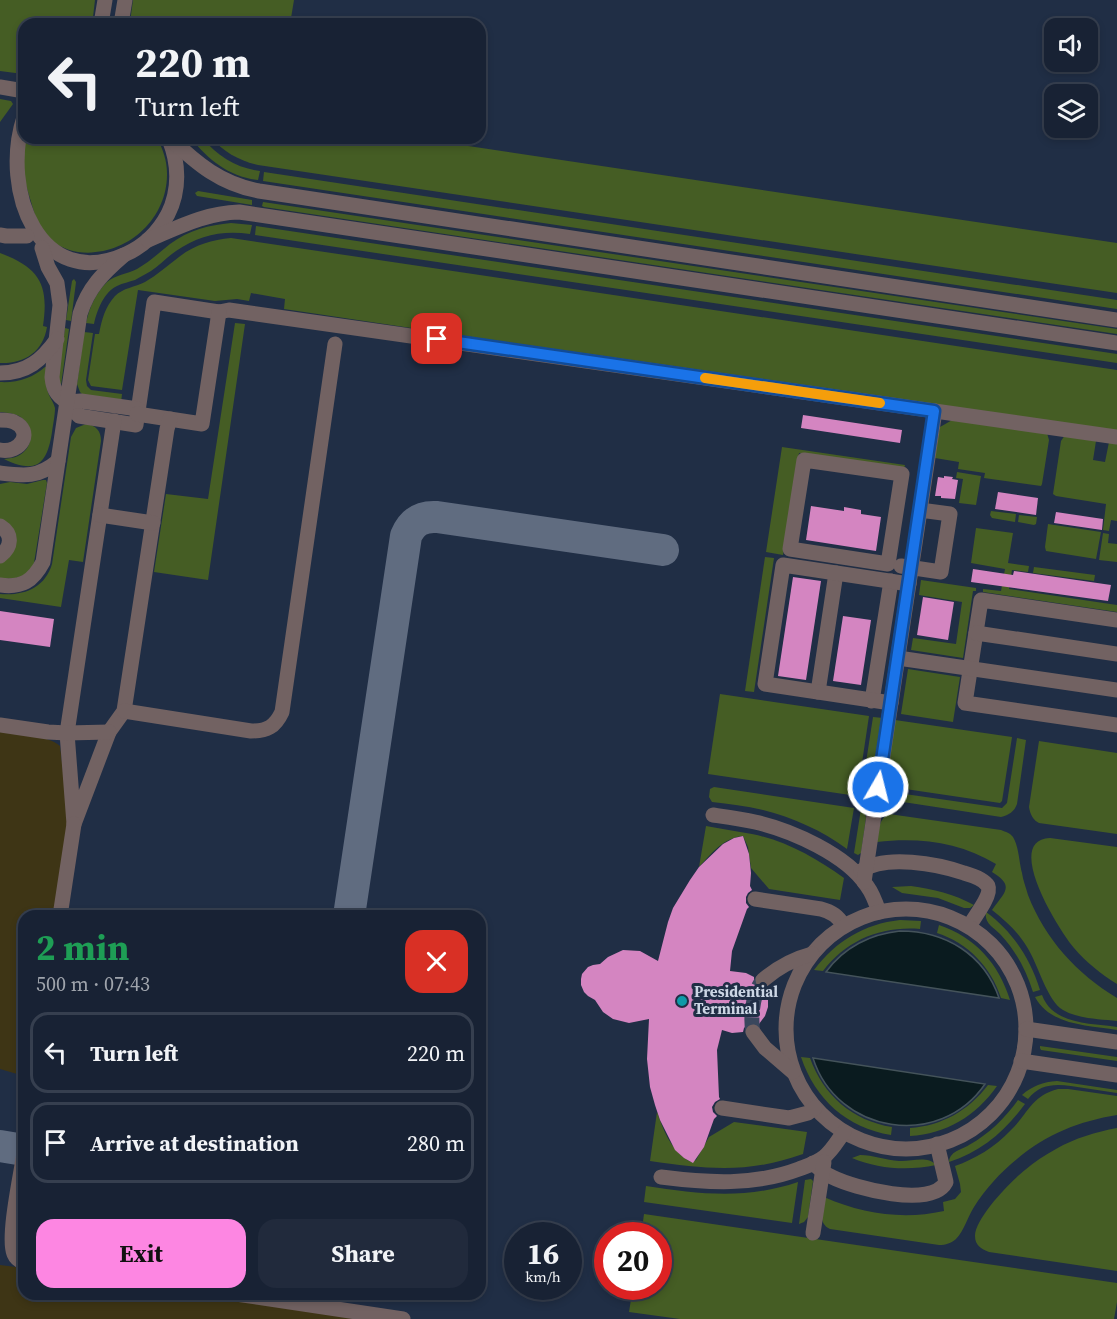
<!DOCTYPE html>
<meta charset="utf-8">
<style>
:root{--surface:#182234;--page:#212a3c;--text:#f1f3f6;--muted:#9fa4ac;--line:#363f4f;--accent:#fd86e2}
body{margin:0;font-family:"Source Serif 4",serif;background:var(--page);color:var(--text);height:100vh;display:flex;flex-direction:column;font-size:22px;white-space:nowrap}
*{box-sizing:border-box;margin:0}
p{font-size:20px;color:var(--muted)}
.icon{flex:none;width:33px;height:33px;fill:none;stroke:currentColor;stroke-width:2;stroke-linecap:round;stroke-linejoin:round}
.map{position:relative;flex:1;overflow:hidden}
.details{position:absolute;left:18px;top:910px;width:468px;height:390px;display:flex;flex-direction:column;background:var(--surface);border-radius:18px;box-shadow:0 3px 9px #0003,0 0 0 2px var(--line)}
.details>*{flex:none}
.guide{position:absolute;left:18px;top:18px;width:468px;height:126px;border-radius:18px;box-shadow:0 3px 9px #0003,0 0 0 2px var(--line);background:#182234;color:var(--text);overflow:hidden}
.controls{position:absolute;left:1044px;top:18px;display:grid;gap:12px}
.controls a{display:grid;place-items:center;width:54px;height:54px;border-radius:12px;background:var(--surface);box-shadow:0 3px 9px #0003,0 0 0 2px var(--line);font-size:30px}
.speed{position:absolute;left:504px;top:1222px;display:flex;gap:12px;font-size:30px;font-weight:700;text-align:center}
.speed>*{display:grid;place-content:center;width:78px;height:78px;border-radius:50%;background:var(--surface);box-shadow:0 3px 9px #0003,0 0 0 2px var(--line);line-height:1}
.speed small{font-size:15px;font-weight:400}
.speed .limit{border:9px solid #d22;background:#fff;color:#111}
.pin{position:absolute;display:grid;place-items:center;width:51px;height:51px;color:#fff;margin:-26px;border-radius:12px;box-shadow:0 3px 9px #0006}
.me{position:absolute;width:66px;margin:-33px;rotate:8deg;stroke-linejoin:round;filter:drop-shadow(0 0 4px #0008)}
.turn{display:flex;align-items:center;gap:21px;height:126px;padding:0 18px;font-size:27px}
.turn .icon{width:78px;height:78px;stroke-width:2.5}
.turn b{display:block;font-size:42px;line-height:51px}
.round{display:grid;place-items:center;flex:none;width:63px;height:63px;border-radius:18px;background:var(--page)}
.head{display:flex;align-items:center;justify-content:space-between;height:102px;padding:0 18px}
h1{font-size:36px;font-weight:700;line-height:45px;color:#1e9e55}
.button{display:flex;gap:12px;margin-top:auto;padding:12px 18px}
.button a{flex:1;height:69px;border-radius:18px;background:var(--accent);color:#111;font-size:24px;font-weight:700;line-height:69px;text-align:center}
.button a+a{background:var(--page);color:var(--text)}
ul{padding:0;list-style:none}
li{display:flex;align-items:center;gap:18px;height:81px;margin:0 12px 9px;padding:0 6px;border:3px solid var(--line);border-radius:18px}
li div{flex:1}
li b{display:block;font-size:22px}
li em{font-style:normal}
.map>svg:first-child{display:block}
.green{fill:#455d24}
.sand{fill:#3e3515}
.water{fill:#0a1b1f;stroke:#44535a;stroke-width:1.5}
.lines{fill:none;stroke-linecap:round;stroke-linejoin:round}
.taxiway{stroke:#606c80;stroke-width:32}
.building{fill:#d485c1}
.minor-tunnel{stroke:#3a475d;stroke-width:15;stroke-dasharray:15 8;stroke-linecap:butt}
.minor{stroke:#726262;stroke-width:15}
.route-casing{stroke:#114b97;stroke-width:15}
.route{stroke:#1a73e8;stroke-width:10}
.slow{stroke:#f59e0b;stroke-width:10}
.culture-dot{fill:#0f9aa8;stroke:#202e45;stroke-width:2}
.labels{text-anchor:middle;stroke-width:6;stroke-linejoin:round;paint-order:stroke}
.poi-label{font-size:15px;font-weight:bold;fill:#ccd6e4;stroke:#202e45;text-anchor:start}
</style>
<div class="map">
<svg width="1117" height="1319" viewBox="0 0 1117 1319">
<rect width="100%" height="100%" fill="#202e45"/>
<g class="green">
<polygon points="0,0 95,0 93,17 89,16 87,24 24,24 23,74 0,71"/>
<polygon points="133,0 294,0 290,24 141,24 130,22"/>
<polygon points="0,99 11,101 13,104 0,122"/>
<path d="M24,138H157C163,149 167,161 167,173C168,220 125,258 78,252C64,250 53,242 41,235L16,152Z"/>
<path d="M191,138H202C218,156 236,168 260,171L258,180C230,177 208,160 191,138Z"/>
<path d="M211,138H415L1117,243V293L258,165C239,161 223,151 211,138Z"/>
<polygon points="264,172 1117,300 1117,309 263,181"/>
<polygon points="198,191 252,200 252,205 197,196 195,193"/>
<polygon points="263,202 1117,329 1117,334 264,207 262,206"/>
<path d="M231,223L252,225L250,234C223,230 199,235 176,251C167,257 160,265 151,271C146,274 140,277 135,280C129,282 123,283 117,286C104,292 97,310 94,324L86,323C89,308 96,293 107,282C115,275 127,274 137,269C149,262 159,253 170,244C189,230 209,225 231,223Z"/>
<polygon points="256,226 1117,354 1117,363 255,235"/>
<path d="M231,238L1117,370V433L284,309L285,299L251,293L249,301L237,299L215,301L138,290L122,390L91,386L88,380L95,334H99C102,319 105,307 115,296C123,288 135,287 145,282C157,275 167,266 179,257C194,245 212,240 231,238Z"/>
<path d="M0,253C40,268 49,285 43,326L47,327C43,352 24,364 0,363Z"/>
<polygon points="74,279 76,282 71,321 66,320 72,281"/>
<polygon points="235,323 245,324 208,580 154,572 166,494 208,499"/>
<polygon points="65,328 69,329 61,385 57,382"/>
<polygon points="84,332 93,333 86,380 87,386 91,390 122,394 121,403 84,396 80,392 77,384"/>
<path d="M45,367H46C46,377 45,386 49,395C51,399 54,404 55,408C55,415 53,425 52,432C47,466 35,474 4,459C9,458 14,458 18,456C33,449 35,429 23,419C17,413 8,413 0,412V382C17,383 33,378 45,367Z"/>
<polygon points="954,419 1047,433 1049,440 1042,484 1041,486 984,478 985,473 958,469 959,462 935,458 940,427"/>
<path d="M86,424C96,425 101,431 101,441L83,562L69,560L61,607L0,598V594C24,596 45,588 52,564L71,437L76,428Z"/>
<polygon points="1065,435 1096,441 1093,460 1105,462 1109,442 1117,442 1117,521 1111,520 1109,531 1103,530 1106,504 1056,496 1053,494 1061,441"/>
<polygon points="782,447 905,465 904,469 799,453 783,555 766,552"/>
<polygon points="957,472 981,476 976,505 959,503 963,479 956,478"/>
<path d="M43,480H46L47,483L34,563C27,580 16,578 0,579V562L8,558L0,519V484L10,482L27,484Z"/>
<polygon points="991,511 1016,514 1015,522 992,518 990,515"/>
<polygon points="1019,515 1037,517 1036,524 1034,525 1018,522"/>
<polygon points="1048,524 1101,532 1096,559 1046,551 1045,547"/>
<polygon points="976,528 1013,533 1008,563 1029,566 1028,572 1012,570 1009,589 1117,605 1117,612 983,592 983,589 1001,591 1005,569 971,563"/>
<polygon points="1103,533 1109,534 1108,543 1117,544 1117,562 1099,560"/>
<polygon points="765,557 774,558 754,692 745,691"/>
<polygon points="1034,567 1095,575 1094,581 1033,573"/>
<polygon points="921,580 976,588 976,591 973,591 963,658 911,650 913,638 956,644 962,602 919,595"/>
<polygon points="908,669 960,677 953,722 901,714"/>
<polygon points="720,694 869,716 857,796 708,774"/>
<polygon points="873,717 883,718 873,784 863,782"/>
<polygon points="895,720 1012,737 1002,801 1000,803 885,786"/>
<path d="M1017,738L1026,740L1017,804C1014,812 1009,815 1001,817L890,800L884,796V791L1002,808L1007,803Z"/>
<path d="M1039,741L1117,753V834L1039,823C1033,820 1030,814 1029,807Z"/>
<path d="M714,787L854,808L847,849C823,831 792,817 763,810C746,806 729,804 712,802L709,797L710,789Z"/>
<polygon points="861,809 865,814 866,818 861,853 858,855 854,853"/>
<path d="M889,814L1001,830C1006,832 1010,833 1013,837C1019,847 1019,862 1022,873C1023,880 1026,888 1028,895C1045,939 1077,974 1117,998V1021C1100,1019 1078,1019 1063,1010C1047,1001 1038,964 1027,947C1018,932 1006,921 992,910C1005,892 1015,886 992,872L996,864C960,842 918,837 877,842C879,831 878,819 889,814Z"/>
<path d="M706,826C721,829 736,831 752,834C786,841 816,858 844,878L840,900L769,889L751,868L748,847L743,836C723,838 712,853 699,867Z"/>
<path d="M1050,838L1117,847V984C1101,974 1086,962 1074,948C1060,932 1002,840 1050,838Z"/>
<path d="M911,886C933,889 954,894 974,905L970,908H964L938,898L902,893L892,887Z"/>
<path d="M986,912C1013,932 1030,958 1040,990L1033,992C1026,970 1016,951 1000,934C993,927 984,923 986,912Z"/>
<path d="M900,920L921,921L920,929C881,926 847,940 823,971L814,970C836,941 864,924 900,920Z"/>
<path d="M939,925C975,937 999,964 1010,1000L1001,998C991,967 968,943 937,933Z"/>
<path d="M1042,995C1053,1025 1091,1023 1117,1027V1030C1088,1025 1051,1026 1035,997Z"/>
<polygon points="1040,1046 1117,1057 1117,1061 1041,1050 1040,1048"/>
<path d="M801,1057L810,1058C823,1095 853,1121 892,1127L891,1135C847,1128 815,1099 801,1057Z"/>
<path d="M1057,1081L1117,1090V1093C1106,1091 1095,1090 1084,1088C1063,1085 1043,1080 1028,1099L1022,1095C1032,1086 1043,1082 1057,1081Z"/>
<path d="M988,1085L997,1086C976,1116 946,1134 910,1136V1128C942,1126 969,1110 988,1085Z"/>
<path d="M1058,1089H1068L1117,1096V1115C1080,1121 1046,1134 1017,1159C1000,1173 986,1188 974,1207C968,1216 964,1231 956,1239C951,1243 946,1245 939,1245L830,1229C817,1223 823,1209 824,1197C863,1214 903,1220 944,1211L943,1202L955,1199L961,1192L960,1184L955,1166C975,1159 995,1147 1010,1131C1028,1114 1031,1096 1058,1089Z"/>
<path d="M1018,1100L1025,1104C1005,1131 981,1152 949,1162C950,1151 961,1150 969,1145C989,1134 1005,1118 1018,1100Z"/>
<path d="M657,1112C664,1132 672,1152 691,1162L696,1160L709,1137L734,1122L807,1132L803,1154C747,1174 707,1169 650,1161Z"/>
<path d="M1117,1128V1271L989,1252C981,1249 975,1245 975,1236C975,1218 1011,1181 1025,1170C1034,1162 1045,1155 1056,1149C1075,1138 1096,1132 1117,1128Z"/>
<path d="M860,1155C873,1155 886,1160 899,1161C911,1162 927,1155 936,1165C908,1171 878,1169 852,1158Z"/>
<polygon points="811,1179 813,1181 808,1217 804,1222 799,1224 805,1180"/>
<path d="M798,1182L792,1223L644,1202L646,1186C699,1194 745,1200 798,1182Z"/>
<polygon points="644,1214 1117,1283 1117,1302 1114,1319 680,1319 629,1312 633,1287 658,1287 658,1236 641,1236"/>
</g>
<g class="sand">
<path d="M0,732C17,734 48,735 60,746L69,821L54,916H24V1076L0,1069Z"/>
<polygon points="0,1265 24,1268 24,1294 199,1295 363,1319 0,1319"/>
</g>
<g class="water">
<path d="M900,931C945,931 984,954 999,998L826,972C844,947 871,934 900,931Z"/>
<path d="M813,1058L985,1084C940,1150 837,1134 813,1058Z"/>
</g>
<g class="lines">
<g class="taxiway">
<path d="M349,916L406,536C412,522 422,516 437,517L663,550"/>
<polyline points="0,1146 24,1150"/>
</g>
</g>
<g class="building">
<polygon points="803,415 902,430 900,443 801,428"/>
<polygon points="944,476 953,477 952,479 958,480 955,499 941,498 941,496 935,496 938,477 944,478"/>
<polygon points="998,492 1038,498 1036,515 995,509"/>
<polygon points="811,506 844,511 844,507 861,510 861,514 881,517 876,551 806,540"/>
<polygon points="1056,512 1103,519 1102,530 1054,523"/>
<polygon points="973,569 1013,575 1014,571 1111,585 1108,601 971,582"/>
<polygon points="793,577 821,581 806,680 778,676"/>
<polygon points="923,597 954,602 948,640 917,635"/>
<polygon points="0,611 54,619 50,647 0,640"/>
<polygon points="843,616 871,620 861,685 833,681"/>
<polygon points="743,836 749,854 751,873 750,886 752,890 748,893 746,897 746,903 749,907 747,909 732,951 730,971 746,973 754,977 754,982 756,987 760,989 765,989 768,997 768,1007 765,1016 759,1024 752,1022 748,1024 744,1028 743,1032 732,1033 722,1030 717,1050 719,1097 720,1099 715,1102 712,1107 713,1112 717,1116 714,1119 704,1147 693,1163 684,1158 675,1150 660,1120 655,1105 650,1087 647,1059 649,1019 629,1023 613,1019 603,1012 595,1000 588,996 584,992 581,985 581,979 582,974 588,967 593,965 600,964 608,957 623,950 640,951 658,961 668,922 673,908 690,880 699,867 723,844 734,838"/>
</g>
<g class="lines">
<path class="minor-tunnel" d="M753,1032C750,1018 753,991 763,980"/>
<g class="minor">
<polyline points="101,24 105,0"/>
<polyline points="121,24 125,0"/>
<polyline points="0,87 24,91"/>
<path d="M24,117C0,191 40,293 126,254C144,246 159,231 168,214C180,190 179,163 169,139"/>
<path d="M170,138C197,164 221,184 259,191L1117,320"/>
<polyline points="0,235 6,236 27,236"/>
<path d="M148,240C179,227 205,213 239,212L1117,343"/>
<path d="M42,248L48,267L57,283L60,305L52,377C53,388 56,395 66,401C71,405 75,412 79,416L136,425L154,302L219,312L229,310L1117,437"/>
<path d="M0,373C27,373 42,360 57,339"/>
<polyline points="67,402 81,401 138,409"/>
<polyline points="137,414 202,424 219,312"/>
<path d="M0,420C5,420 10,420 14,422C34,431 21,454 0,450"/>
<polyline points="114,421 67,733 74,824 109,732 124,711 167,429 170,419"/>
<polygon points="804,460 902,474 888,564 790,549"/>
<path d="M0,473C24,476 38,478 58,461"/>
<polyline points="100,515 153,523"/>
<path d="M0,526C13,534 12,547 0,556"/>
<polyline points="901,566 941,572 950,514 920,510"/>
<path d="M0,585C22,588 33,581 43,562L80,314C88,288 103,273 124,255"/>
<polyline points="1117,620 981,600 965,703 1117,725"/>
<polyline points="976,633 1117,654"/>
<polyline points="898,658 1117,690"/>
<polyline points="818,692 836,573"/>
<polyline points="872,701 891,581"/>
<polyline points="891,703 765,684 783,565 909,584"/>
<path d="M124,711L251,731C267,731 275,727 282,712L335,344"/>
<polyline points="0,725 48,732 67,733 109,732"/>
<path d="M713,815C727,817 742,819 755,822C791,830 847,855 867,886C873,894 876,903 879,912"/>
<path d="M861,871C885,854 938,864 964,873C971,875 984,879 988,886C992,895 974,918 969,926"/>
<polyline points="864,882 935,411"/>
<path d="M755,899L821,909C832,912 838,916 844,926"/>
<circle cx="906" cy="1029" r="120"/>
<polyline points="60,916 74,824"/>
<path d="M763,980C777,968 793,959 812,954"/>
<polyline points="1026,1029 1117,1042"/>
<polyline points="753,1032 765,1048 793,1072"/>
<polyline points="1021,1061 1117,1075"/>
<polyline points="722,1108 789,1118 808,1113 815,1108"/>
<path d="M24,1153C21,1174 7,1237 14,1254C16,1259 19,1261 24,1263"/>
<path d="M813,1163C819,1169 825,1174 832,1177C854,1188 932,1209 946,1182L937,1144"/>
<path d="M661,1177C708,1183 754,1186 799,1169C807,1166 817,1163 824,1157C832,1151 838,1140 844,1132"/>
<polyline points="813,1233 824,1162"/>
<polyline points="236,1294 403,1319"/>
</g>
</g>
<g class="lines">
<g class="route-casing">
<polyline id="route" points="437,339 934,411 878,787"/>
</g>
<use href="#route" class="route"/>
<polyline class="slow" points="705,378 880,403"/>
</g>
<circle class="culture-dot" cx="682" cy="1001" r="6"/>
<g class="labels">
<g class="poi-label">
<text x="694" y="997">Presidential<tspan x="694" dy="17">Terminal</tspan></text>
</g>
</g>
</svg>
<div class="controls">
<a><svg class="icon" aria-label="sound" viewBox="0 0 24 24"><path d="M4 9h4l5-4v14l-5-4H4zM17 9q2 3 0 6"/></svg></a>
<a><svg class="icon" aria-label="layers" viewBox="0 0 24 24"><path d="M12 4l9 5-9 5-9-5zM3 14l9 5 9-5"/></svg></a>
</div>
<div class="speed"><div>16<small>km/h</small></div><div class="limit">20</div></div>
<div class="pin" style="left:437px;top:339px;background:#d93025"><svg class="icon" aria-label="arrive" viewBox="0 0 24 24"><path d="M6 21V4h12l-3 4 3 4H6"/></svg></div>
<svg class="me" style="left:878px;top:787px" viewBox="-20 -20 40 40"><circle r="17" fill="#1a73e8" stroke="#fff" stroke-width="3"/><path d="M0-11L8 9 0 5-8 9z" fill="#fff"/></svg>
<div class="guide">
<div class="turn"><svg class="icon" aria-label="left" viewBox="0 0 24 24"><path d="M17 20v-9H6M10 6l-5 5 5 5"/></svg><div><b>220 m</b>Turn left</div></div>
</div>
<section class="details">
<div class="head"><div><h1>2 min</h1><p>500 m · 07:43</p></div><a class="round" style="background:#d93025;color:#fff"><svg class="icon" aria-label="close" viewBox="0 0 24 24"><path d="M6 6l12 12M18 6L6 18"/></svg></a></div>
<ul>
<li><svg class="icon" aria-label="left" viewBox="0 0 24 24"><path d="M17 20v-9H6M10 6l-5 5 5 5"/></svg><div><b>Turn left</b></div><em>220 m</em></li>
<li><svg class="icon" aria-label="arrive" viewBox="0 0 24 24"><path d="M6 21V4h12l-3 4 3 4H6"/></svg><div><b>Arrive at destination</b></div><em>280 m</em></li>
</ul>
<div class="button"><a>Exit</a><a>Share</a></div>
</section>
</div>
